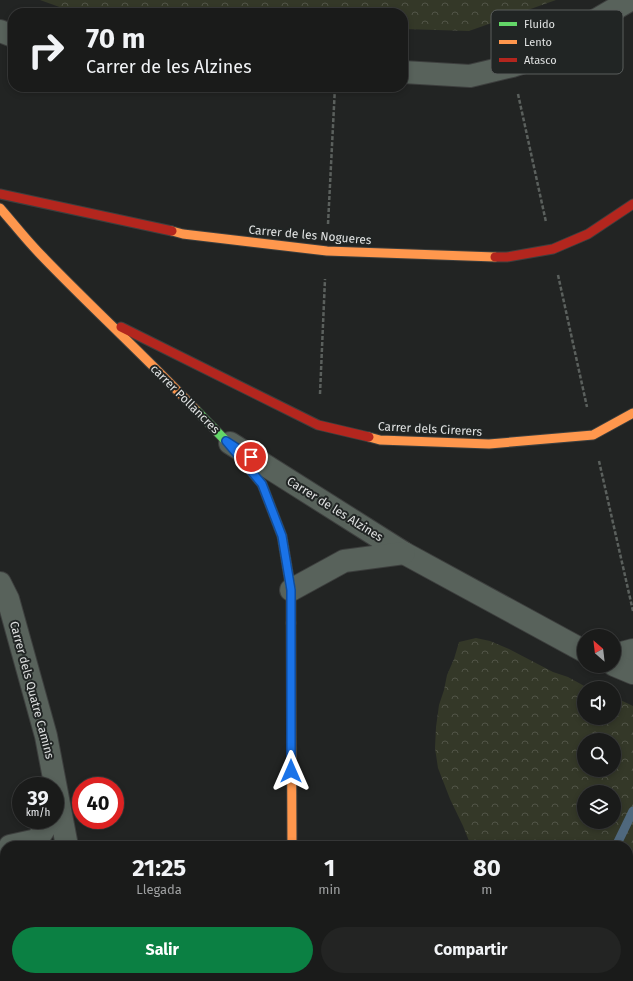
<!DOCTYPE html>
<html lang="es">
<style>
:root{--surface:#1a1b1a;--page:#232423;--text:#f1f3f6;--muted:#9fa1a2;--line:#383939;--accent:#0b8043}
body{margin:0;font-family:"Fira Sans",sans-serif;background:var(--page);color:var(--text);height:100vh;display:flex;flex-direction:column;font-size:15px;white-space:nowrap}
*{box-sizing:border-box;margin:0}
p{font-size:13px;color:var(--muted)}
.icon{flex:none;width:22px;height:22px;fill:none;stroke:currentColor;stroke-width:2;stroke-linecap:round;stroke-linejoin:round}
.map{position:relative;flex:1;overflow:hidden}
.details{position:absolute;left:0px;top:841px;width:633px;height:140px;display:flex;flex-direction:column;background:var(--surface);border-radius:16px 16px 0 0;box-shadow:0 2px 6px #0003,0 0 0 1px var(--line)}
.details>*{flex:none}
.banner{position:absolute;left:8px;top:8px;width:400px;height:84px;border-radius:16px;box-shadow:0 2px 6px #0003,0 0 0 1px var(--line);background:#1a1b1a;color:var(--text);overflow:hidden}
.needle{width:26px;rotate:332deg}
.controls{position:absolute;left:577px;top:629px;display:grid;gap:8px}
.controls a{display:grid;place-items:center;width:44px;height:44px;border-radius:50%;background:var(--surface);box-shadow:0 2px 6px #0003,0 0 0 1px var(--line);font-size:20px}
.speed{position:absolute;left:12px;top:777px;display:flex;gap:8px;font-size:20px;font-weight:700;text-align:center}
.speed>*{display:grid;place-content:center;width:52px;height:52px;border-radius:50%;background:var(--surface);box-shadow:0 2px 6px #0003,0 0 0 1px var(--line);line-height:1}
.speed small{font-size:10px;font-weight:400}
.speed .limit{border:6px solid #d22;background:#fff;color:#111}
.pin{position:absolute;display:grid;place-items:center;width:34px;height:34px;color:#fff;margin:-17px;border:2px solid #fff;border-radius:50%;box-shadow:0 1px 4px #0007}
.me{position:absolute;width:44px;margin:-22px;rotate:0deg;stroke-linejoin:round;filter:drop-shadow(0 0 3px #0008)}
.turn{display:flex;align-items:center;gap:14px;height:84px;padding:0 12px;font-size:18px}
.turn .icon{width:52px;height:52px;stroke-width:2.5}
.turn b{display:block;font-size:28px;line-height:34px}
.eta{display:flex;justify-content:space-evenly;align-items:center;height:68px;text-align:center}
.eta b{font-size:24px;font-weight:700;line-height:28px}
.button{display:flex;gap:8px;margin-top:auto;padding:8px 12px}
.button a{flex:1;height:46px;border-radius:24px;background:var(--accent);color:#fff;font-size:16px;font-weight:700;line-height:46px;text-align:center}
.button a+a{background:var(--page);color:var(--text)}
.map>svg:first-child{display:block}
.forest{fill:url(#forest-crowns);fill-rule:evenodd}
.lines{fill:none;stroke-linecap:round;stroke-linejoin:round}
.stream{stroke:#4f687d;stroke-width:9}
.street-casing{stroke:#3d3f3e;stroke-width:24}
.fast-casing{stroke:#3d3f3e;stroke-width:11}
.slow-casing{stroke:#3d3f3e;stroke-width:11}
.jam-casing{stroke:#3d3f3e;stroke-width:11}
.path{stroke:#5b605d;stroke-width:2.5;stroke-dasharray:4 2;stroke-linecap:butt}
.street{stroke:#58625b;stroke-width:22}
.fast{stroke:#63d668;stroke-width:9}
.slow{stroke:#ff974d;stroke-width:9}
.jam{stroke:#b3261e;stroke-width:9}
.route-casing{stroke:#114b97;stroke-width:10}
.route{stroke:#1a73e8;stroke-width:7}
.labels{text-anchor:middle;stroke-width:4;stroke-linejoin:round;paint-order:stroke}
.street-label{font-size:12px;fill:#e0e2e2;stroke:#212524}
.key{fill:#212524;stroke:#5a5e5d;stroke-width:1}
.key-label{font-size:11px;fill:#e0e2e2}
</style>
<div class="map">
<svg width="633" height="981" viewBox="0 0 633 981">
<defs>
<pattern id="forest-crowns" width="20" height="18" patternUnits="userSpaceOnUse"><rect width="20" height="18" fill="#343828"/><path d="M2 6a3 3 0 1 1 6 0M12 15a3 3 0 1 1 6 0" fill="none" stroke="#515447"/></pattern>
</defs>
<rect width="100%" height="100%" fill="#222423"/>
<g class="forest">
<polygon points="40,0 556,0 469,31 403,29 403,13 76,13"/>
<path d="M476,638L490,641L509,649L553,672L568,677L588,688H584V718H614V697L633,706V981H439L441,976H628V846H471L463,826L450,799L438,768L435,748L436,727L439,705L444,690L447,675L454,659L459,642ZM584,740H614V770H584ZM584,792H614V822H584Z"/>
</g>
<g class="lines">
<g class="stream">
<polyline points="616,846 633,811"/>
<polyline points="618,976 619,981"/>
</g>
<g class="street-casing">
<g id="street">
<polyline points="0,31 13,36"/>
<polyline points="403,72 470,76 512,66 524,62 630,0"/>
<polyline points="230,443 404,553 584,651"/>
<polyline points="0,583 8,599 46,736 67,846"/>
<polyline points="291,590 344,561 404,553"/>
<polyline points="614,655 633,650"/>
<polyline points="614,665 633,673"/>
<polyline points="10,846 37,840 50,820"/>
<polyline points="0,859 5,862"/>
<polyline points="141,976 148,981"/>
<polyline points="250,981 253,976"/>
</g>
</g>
<g class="fast-casing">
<polyline id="fast" points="196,410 226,441 262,484 282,536 291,590 291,623"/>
</g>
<g class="slow-casing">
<g id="slow">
<path d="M0,208C14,224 27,241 42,256C92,308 146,357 196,410"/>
<polyline points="172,231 183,234 327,251 495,257"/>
<polyline points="369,437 380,440 489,444 593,435 633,413"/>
<polyline points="291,623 292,846"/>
</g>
</g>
<g class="jam-casing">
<g id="jam">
<polyline points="0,194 172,231"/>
<polyline points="495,257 507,257 553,249 588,234 633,204"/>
<polyline points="121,327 318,425 369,437"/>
</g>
</g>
<g class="path">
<polyline points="518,94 546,222"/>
<polyline points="328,224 335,87"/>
<polyline points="558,275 587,407"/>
<polyline points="320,394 325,279"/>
<polyline points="599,461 633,611"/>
</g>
<use href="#street" class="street"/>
<use href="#fast" class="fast"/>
<use href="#slow" class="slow"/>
<use href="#jam" class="jam"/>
</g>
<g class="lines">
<g class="route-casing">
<polyline id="route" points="251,457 226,441 262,484 282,536 291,590 291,771"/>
</g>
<use href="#route" class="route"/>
</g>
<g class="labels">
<g class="street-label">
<text transform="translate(310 235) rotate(5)" y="4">Carrer de les Nogueres</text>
<text transform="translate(185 399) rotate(45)" y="4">carrer Pollancres</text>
<text transform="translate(430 429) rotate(3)" y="4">Carrer dels Cirerers</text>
<text transform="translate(335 509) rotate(32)" y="4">Carrer de les Alzines</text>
<text transform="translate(32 690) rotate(75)" y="4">Carrer dels Quatre Camins</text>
</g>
</g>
<rect x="491" y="10" width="132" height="64" rx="6" class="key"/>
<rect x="499" y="22" width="18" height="4" fill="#63d668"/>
<rect x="499" y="40" width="18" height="4" fill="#ff974d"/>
<rect x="499" y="58" width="18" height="4" fill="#b3261e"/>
<g class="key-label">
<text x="524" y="28">Fluido</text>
<text x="524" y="46">Lento</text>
<text x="524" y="64">Atasco</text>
</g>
</svg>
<div class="controls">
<a><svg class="needle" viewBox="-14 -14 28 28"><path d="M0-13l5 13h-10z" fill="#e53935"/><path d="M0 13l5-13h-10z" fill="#9fa1a2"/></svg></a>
<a><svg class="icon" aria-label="sound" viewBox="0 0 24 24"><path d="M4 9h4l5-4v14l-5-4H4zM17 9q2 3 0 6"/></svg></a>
<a><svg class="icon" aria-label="search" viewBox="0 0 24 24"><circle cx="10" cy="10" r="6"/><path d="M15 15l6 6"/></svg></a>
<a><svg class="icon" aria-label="layers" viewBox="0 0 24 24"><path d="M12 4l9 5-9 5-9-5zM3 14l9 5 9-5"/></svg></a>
</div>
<div class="speed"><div>39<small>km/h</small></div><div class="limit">40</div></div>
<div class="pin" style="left:251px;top:457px;background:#d93025"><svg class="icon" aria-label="arrive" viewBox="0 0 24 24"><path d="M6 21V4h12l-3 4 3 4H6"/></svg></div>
<svg class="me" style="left:291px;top:771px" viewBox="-20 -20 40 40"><path d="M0-17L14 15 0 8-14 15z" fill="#1a73e8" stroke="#fff" stroke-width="4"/></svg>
<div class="banner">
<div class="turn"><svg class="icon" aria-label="right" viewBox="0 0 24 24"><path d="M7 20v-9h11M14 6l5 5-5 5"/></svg><div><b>70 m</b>Carrer de les Alzines</div></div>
</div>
<section class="details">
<div class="eta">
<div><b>21:25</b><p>Llegada</p></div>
<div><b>1</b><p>min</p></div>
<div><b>80</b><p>m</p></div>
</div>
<div class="button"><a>Salir</a><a>Compartir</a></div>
</section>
</div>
